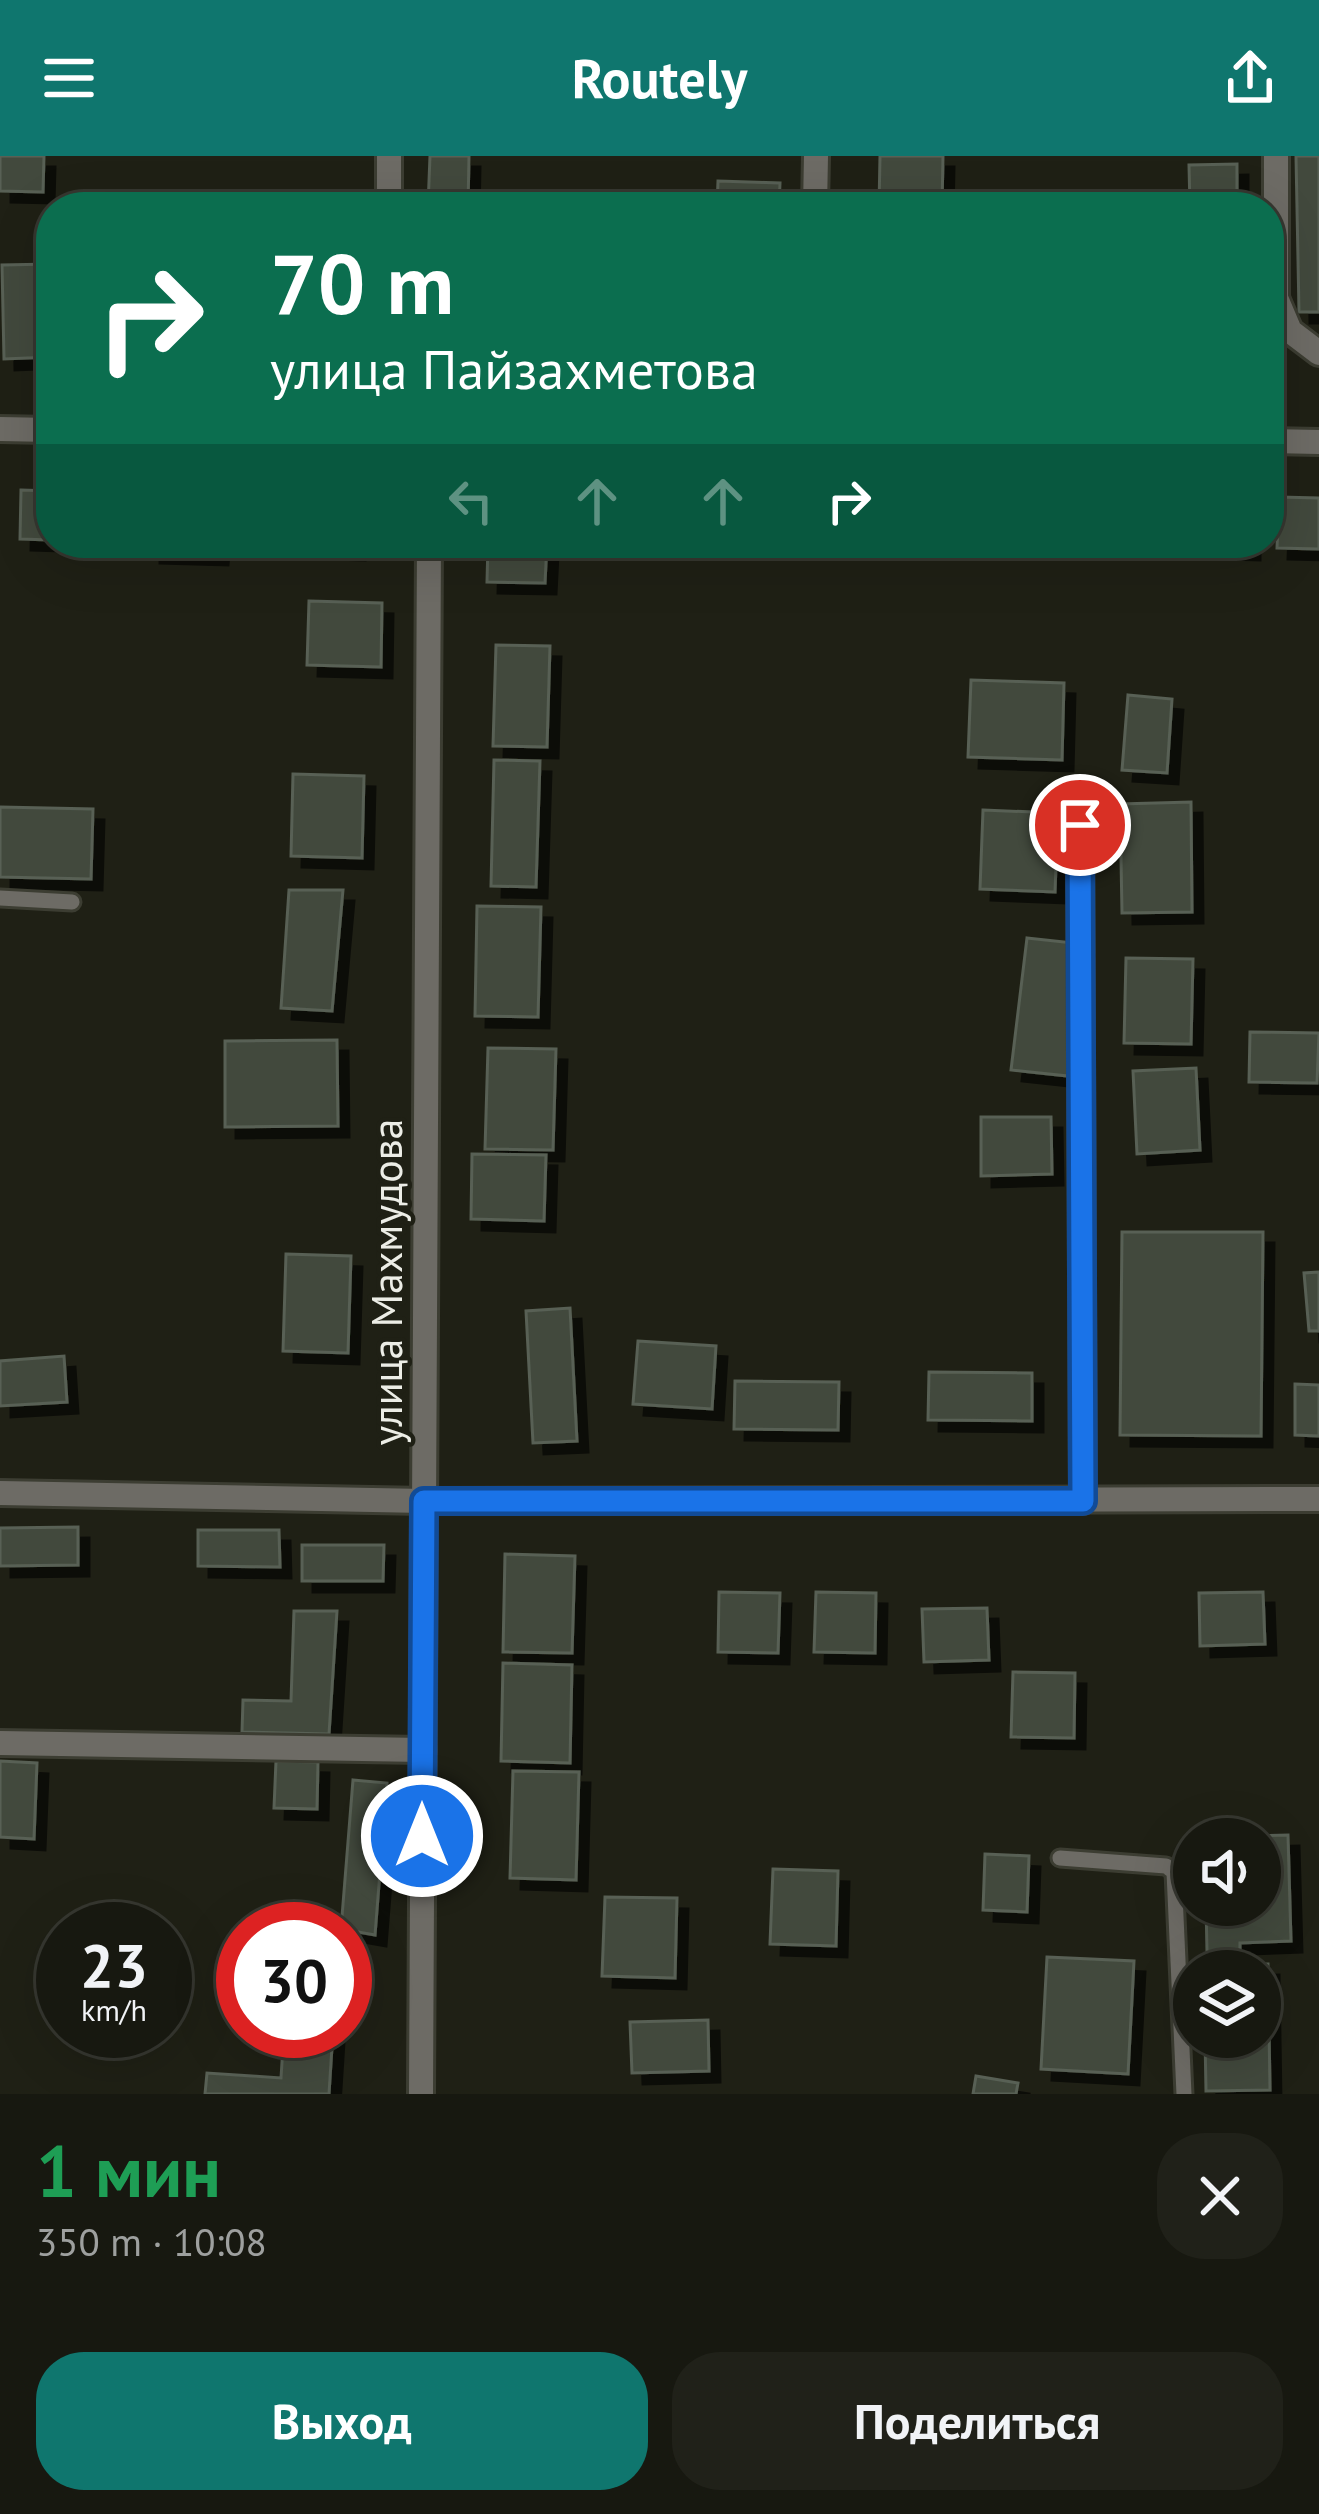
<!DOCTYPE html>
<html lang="ru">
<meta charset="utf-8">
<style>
:root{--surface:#171810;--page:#202119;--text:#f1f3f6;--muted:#9ea09f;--line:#363730;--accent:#0f766e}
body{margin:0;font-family:"PT Sans",sans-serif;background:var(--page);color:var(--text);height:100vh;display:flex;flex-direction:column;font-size:45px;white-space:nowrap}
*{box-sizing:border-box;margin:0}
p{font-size:39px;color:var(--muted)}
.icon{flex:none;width:66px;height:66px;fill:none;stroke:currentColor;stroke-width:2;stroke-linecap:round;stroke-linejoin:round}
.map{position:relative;height:1938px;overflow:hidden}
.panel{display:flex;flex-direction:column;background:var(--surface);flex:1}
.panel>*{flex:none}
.top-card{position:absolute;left:36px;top:36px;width:1248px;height:366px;border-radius:48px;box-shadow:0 12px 48px #0002,0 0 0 3px var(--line);background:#0b6e4f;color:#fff;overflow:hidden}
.tools{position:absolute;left:1173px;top:1662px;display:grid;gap:24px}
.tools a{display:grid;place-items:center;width:108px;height:108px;border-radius:50%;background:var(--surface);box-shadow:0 12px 48px #0002,0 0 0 3px var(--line);font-size:60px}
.speed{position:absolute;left:36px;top:1746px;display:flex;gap:24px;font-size:60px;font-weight:700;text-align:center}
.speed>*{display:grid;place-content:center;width:156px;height:156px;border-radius:50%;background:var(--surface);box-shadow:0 12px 48px #0002,0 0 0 3px var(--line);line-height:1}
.speed small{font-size:30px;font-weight:400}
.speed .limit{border:18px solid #d22;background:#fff;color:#111}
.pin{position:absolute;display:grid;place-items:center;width:102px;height:102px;color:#fff;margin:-51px;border:6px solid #fff;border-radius:50%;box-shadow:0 3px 12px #0007}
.me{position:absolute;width:132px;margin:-66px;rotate:0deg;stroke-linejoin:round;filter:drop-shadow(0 0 9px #0008)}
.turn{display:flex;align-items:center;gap:42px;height:252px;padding:0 36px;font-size:54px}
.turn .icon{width:156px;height:156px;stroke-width:2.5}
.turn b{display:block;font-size:84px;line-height:102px}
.lanes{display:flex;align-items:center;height:114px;padding:0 36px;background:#0003;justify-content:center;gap:60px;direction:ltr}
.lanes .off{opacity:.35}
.round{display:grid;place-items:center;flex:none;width:126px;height:126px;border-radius:48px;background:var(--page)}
.headline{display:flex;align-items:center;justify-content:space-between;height:204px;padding:0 36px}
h1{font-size:72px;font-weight:700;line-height:90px;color:#1e9e55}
.primary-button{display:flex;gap:24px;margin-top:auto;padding:24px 36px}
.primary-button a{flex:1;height:138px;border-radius:48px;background:var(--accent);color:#fff;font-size:48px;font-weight:700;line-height:138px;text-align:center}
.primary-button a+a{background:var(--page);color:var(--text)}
header{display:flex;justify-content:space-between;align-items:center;height:156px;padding:0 36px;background:var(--accent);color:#fff;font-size:54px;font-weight:700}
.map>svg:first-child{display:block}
.building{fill:#424a3e;stroke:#586054;stroke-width:3;filter:url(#shadow)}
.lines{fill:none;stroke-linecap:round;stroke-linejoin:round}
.lane-casing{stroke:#3c3d32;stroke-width:21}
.street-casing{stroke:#3c3d32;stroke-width:30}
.lane{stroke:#6d6b65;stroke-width:15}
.street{stroke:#6d6b65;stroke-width:24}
.route-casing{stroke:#114b97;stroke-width:30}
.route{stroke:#1a73e8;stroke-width:21}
.labels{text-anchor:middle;stroke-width:9;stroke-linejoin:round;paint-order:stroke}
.street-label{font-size:42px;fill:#ecede6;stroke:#1f2015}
</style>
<header><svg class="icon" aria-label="menu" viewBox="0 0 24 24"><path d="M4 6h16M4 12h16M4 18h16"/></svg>Routely<svg class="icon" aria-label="share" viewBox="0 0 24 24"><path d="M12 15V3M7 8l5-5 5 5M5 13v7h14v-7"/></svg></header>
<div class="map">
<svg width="1319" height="1938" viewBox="0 0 1319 1938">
<defs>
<filter id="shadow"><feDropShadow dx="11" dy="11" stdDeviation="0" flood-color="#0009"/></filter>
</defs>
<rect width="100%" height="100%" fill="#1f2015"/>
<g class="building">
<polygon points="0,0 44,0 43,36 0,35"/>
<polygon points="430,0 469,0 468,51 428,51"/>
<polygon points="880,0 943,0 942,51 879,51"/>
<polygon points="1296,0 1319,0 1319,156 1299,156"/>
<polygon points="1237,8 1237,51 1190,51 1189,9"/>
<polygon points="718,25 780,27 779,51 717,51"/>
<polygon points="51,108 51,201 4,203 2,109"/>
<polygon points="21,334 51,335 51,384 20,383"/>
<polygon points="1279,341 1319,342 1319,393 1277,392"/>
<polygon points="149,387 218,387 217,398 149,396"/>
<polygon points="241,387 354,387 354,393 241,390"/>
<polygon points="488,387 547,387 545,427 487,426"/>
<polygon points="1145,387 1249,387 1249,393 1145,390"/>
<polygon points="309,445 382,447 381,511 307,509"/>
<polygon points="496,489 550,490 547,591 493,590"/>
<polygon points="971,524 1064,527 1062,604 968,601"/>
<polygon points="1128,539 1172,543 1167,617 1122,614"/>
<polygon points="494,604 540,605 536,731 491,730"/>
<polygon points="293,618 364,620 362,702 291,700"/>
<polygon points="1191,646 1192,756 1122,757 1120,648"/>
<polygon points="0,651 93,653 91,723 0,721"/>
<polygon points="983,654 1058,657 1055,736 980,733"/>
<polygon points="289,734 343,734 332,855 281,852"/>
<polygon points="477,750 541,751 538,861 475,860"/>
<polygon points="1027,782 1083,788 1068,920 1011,914"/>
<polygon points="1126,802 1193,803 1191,888 1124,887"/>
<polygon points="1250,876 1319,877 1317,927 1249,926"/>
<polygon points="337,884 338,970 225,971 225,885"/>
<polygon points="488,892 556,893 553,994 485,993"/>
<polygon points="1196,912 1200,994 1137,998 1133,915"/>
<polygon points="981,961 1051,961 1052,1018 981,1020"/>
<polygon points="472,998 546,999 544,1065 471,1063"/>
<polygon points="1122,1076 1263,1076 1261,1280 1120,1279"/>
<polygon points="286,1098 351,1100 348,1197 283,1195"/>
<polygon points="1319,1116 1319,1175 1309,1175 1304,1117"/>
<polygon points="570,1152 577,1285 533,1287 526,1155"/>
<polygon points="638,1185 716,1190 712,1253 633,1248"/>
<polygon points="64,1200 67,1246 0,1250 0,1205"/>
<polygon points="929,1216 1032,1217 1032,1265 928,1264"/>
<polygon points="735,1225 839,1226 838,1274 734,1273"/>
<polygon points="1295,1228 1319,1229 1319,1280 1295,1279"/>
<polygon points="78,1371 78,1409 0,1410 0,1372"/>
<polygon points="198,1374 279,1374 280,1411 198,1410"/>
<polygon points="302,1389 384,1389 383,1425 302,1425"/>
<polygon points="505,1398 575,1400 572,1497 503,1496"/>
<polygon points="719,1436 780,1437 778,1497 718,1496"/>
<polygon points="816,1436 876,1437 875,1497 814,1496"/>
<polygon points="1263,1436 1265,1488 1200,1490 1199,1437"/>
<polygon points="987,1452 989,1504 924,1506 922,1453"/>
<polygon points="294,1455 337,1455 329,1578 242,1576 243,1544 291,1545"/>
<polygon points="503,1507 572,1509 570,1607 501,1605"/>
<polygon points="1013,1516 1075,1517 1074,1582 1011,1581"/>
<polygon points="0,1605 37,1607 34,1683 0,1681"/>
<polygon points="276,1605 318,1606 317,1653 274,1652"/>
<polygon points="513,1615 579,1616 576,1724 510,1722"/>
<polygon points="353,1624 387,1627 375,1779 341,1773"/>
<polygon points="1288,1679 1291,1785 1240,1787 1240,1795 1207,1796 1206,1749 1260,1749 1260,1683 1205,1681"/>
<polygon points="985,1698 1029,1700 1027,1756 983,1754"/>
<polygon points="773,1713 838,1715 836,1790 770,1788"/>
<polygon points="605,1741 677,1742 675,1822 602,1820"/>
<polygon points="1047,1801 1134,1805 1128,1918 1041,1913"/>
<polygon points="1268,1808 1270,1934 1206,1935 1205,1881 1260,1881 1260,1815 1203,1815 1203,1809"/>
<polygon points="708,1864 709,1915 632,1917 630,1866"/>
<polygon points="284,1875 333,1875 329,1938 205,1938 207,1917 281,1922"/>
<polygon points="976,1920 1018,1927 1016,1938 973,1938"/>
</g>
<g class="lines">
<g class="lane-casing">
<g id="lane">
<polyline points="0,742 72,746"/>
<polyline points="1060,1702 1166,1710 1174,1716 1184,1938"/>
</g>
</g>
<g class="street-casing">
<g id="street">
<polyline points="1276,0 1276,142 1290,175 1319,197"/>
<polyline points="389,51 389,0"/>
<polyline points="815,51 816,0"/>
<polyline points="0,273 51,274"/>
<polyline points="1269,285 1319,286"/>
<polyline points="1080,669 1083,1345"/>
<polyline points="0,1337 425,1345 1319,1343"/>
<polyline points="0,1587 423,1594"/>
<polyline points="421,1938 429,387"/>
</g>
</g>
<use href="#lane" class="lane"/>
<use href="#street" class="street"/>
</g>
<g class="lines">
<g class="route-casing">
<polyline id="route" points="422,1680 424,1345 1083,1345 1080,669"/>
</g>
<use href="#route" class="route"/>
</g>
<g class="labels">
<g class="street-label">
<text transform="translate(387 1126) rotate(-90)" y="15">улица Махмудова</text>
</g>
</g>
</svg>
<div class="tools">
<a><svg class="icon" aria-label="sound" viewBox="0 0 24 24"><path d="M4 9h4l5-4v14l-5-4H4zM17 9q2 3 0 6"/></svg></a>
<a><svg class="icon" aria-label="layers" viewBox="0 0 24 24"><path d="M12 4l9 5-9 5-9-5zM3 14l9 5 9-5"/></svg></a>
</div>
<div class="speed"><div>23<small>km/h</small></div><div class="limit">30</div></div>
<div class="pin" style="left:1080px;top:669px;background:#d93025"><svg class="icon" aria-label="arrive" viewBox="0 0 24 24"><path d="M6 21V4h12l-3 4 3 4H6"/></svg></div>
<svg class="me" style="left:422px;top:1680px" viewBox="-20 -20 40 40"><circle r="17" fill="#1a73e8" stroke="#fff" stroke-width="3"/><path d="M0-11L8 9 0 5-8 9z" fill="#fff"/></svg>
<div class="top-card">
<div class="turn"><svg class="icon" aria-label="right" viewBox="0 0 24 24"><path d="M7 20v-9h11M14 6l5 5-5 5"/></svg><div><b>70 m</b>улица Пайзахметова</div></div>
<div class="lanes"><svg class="icon off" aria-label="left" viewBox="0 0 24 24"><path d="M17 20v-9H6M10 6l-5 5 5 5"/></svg><svg class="icon off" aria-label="ahead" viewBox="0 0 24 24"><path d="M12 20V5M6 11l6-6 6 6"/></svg><svg class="icon off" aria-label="ahead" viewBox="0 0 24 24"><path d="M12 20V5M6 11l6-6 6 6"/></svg><svg class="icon" aria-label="right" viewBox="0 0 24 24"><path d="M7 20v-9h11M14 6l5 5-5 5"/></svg></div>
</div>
</div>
<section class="panel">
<div class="headline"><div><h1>1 мин</h1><p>350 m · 10:08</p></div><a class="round"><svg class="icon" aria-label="close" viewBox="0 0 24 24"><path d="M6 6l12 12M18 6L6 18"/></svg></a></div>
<div class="primary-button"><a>Выход</a><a>Поделиться</a></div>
</section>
